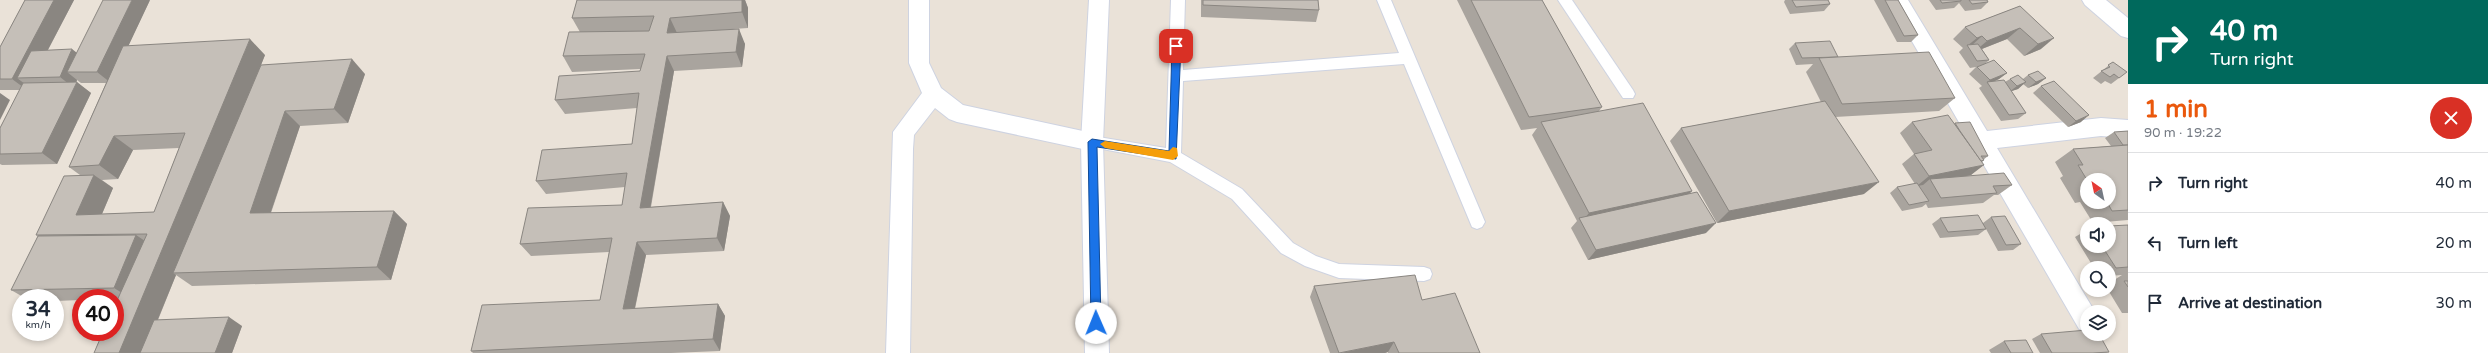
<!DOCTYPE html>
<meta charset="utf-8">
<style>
:root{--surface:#fff;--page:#f2f2f3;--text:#1f2937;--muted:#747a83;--line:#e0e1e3;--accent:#ea580c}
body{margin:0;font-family:"Varela Round",sans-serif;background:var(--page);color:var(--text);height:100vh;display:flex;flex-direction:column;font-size:15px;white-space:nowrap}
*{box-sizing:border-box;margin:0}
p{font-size:13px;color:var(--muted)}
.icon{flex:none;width:22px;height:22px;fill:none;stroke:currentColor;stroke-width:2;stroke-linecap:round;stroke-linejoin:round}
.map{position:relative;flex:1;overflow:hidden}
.panel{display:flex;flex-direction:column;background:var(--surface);width:360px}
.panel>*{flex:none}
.top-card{background:#00695c;color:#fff;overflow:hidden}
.needle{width:26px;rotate:327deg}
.fabs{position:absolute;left:2080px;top:173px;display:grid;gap:8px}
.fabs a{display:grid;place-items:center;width:36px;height:36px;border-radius:50%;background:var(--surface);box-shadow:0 2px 6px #0003;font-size:20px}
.speed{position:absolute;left:12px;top:289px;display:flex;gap:8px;font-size:20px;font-weight:700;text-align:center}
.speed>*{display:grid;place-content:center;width:52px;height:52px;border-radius:50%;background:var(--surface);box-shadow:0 2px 6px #0003;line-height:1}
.speed small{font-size:10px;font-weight:400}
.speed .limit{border:6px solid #d22;background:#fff;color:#111}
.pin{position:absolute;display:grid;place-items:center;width:34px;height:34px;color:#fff;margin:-17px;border-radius:8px;box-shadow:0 2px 6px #0006}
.me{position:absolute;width:44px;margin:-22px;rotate:359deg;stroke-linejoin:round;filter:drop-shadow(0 0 3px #0008)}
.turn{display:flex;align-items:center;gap:14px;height:84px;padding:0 16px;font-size:18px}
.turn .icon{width:52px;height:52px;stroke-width:2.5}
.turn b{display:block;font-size:28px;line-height:34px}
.round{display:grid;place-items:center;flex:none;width:42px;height:42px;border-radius:21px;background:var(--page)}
.headline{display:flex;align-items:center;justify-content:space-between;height:68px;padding:0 16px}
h1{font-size:24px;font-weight:700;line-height:30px;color:var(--accent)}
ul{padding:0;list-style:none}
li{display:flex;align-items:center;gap:12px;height:60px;padding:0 16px;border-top:1px solid var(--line)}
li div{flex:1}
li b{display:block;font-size:15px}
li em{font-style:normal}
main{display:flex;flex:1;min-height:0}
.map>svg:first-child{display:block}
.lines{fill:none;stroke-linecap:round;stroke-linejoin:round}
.service-casing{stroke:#ced3e1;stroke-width:2}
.minor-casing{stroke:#ced3e1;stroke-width:2}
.tertiary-casing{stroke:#ced3e1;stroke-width:2}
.service{fill:#fff;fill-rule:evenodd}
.minor{fill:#fff;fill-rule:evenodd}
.tertiary{fill:#fff;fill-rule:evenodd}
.wall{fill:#a9a49e;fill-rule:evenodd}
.shaded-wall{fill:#8a8681}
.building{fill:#c5bfb8;stroke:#8a8681}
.route{fill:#1a73e8;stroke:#114b97}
.slow{fill:#f59e0b}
</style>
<main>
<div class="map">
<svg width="2128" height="353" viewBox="0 0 2128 353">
<rect width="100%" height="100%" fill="#eae2d8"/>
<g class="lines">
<g class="service-casing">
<g id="service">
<polygon points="1171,0 1185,0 1183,70 1399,53 1377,0 1391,0 1485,222 1482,227 1477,229 1472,227 1404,64 1183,81 1181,153 1242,189 1293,243 1316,256 1339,264 1424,267 1430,269 1432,274 1430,279 1424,281 1339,278 1305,266 1281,253 1232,199 1170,162 1087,146 1085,142 1087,138 1092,136 1166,148"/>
<polygon points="1558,0 1572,0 1633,90 1635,94 1633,98 1623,98"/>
</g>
</g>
<g class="minor-casing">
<g id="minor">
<polygon points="909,0 929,0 929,63 941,88 963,105 1092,133 1100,136 1103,142 1100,148 1092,151 957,122 949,119 935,108 914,135 913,149 910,353 886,353 893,132 922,93 909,63"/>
<polygon points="1888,0 1908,0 1987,131 2101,118 2128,120 2128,138 2101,136 1997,148 2095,312 2087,312 2087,332 2079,329"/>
<polygon points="2082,0 2106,0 2128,18 2128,38 2121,36 2085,5"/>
</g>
</g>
<g class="tertiary-casing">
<polygon id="tertiary" points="1089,0 1109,0 1103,142 1109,353 1085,353 1081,142"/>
</g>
<use href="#service" class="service"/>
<use href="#minor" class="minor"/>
<use href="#tertiary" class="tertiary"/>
</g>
<g class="wall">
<path d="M25,0H74L48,50L77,53L150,0L128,46L265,55L251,90L365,74L348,123L300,126L271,213L394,211L407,224L391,280L192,286L176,275L158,320L242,326L232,353H94L117,299H115V298H81V300L55,301V298H25L11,290L38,236L36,235L80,175L69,167L106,83H81L77,80L76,82L91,93L57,164L2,165L0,164V128L20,90H0V47ZM179,148L154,212L102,214L113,188L102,180L118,179L133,150Z"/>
<polygon points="577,0 745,0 748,8 748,28 733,29 745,44 742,67 674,71 651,207 723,202 730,216 724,251 646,255 635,309 718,304 725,316 720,351 671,353 473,353 471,351 600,300 609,252 531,256 520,244 622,205 625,187 546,194 536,181 632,144 637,108 565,114 555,100 640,71 641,69 572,72 563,56 580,32 572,18"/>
<polygon points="1201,0 1318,0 1319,10 1316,22 1201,17"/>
<polygon points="1457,0 1542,0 1602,107 1599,111 1692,191 1689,194 1706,233 1588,260 1571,228 1577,221 1532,135 1537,128 1521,130"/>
<polygon points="1785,0 1828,0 1830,4 1824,11 1790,14 1784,2"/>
<polygon points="1874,0 1898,0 1918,35 1911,42 1897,42"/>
<polygon points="1929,0 1987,0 1988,2 1981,9 1965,11 1959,3 1954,8 1936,10"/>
<polygon points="2020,6 2041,49 2024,56 2007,39 1982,49 1989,60 1985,64 2007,73 1999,79 1995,81 2005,82 2010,79 2023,79 2028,75 2046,78 2038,84 2028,88 2023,84 2018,89 2011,91 2026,113 2018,119 2001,121 1979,88 1982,86 1969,74 1976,67 1970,68 1959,52 1963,48 1953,39 1965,27"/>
<polygon points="1795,43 1838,57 1955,98 1939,111 1835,117 1864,194 1717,223 1670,141 1681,128 1821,102 1806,72 1813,64 1796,65 1789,49"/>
<polygon points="2113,62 2119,78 2111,84 2105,81 2101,84 2093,78"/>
<polygon points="2041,86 2081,122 2068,127 2033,93"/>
<polygon points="1912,122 1954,123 1955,123 1988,156 1983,160 1984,160 1971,175 1968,176 2012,185 1998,195 1994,195 1983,203 1928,208 1926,204 1922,207 1902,211 1890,193 1897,187 1915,184 1902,164 1914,154 1900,133"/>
<path d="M2128,131V220L2093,223L2080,202L2075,203L2060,178L2063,176L2055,162L2073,149L2111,146L2105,138L2114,132ZM2087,180H2109V202H2087Z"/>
<polygon points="1991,217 2021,244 2013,250 1998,251 1986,229 1978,235 1940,238 1932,224 1940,218 1983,223"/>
<polygon points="2128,225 2128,313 2122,313 2108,290 2109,290 2109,289 2114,287 2111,282 2122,275 2109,276 2109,268 2094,268 2075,237 2087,230 2087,246 2109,246"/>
<polygon points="1314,286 1422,300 1480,353 1388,353 1388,352 1385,353 1330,353 1310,297"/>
<polygon points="2041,334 2109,352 2106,353 2040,353 2032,339"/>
<polygon points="2004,341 2033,353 1991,353 1989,350"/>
</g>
<g class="shaded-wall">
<polygon points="54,0 74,0 33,78 17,78 29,87 27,90 12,79"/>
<polygon points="132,0 150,0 111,83 97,72"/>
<polygon points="742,0 745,0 748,8 748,28 742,12"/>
<polygon points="670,18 677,33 667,33"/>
<polygon points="2020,28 2007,39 1974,52 1987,41"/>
<polygon points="739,29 745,44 742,67 736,52"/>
<polygon points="1982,36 1970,47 1967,46 1977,38"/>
<polygon points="2054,38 2041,49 2024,56 2038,44"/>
<polygon points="250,39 265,55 177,273 173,273 176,275 144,353 119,353"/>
<polygon points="72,49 86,60 67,72 77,80 74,88 60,77"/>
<polygon points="667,56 674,71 648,221 640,208"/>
<polygon points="352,59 365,74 348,123 334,109"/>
<polygon points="2007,73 1999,79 1988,84 1987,82 1990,80"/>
<polygon points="2046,78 2038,84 2028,88 2036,82"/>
<polygon points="77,82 91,93 57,164 42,153"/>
<polygon points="2026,82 2018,89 2009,92 2017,86"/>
<polygon points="0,93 10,100 0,120"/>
<polygon points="285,111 300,126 266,226 250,213"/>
<polygon points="2089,115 2081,122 2068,127 2076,121"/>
<polygon points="114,136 133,150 118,179 99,165"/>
<polygon points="1984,165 1971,175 1932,183 1930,179 1923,185 1917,186 1929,176"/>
<polygon points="94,175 113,188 96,228 76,215"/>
<polygon points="1879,182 1864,194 1717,223 1729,211"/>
<polygon points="1692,191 1680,203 1581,223 1589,213"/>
<polygon points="723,202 730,216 724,251 717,238"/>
<polygon points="394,211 407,224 391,280 377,267"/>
<polygon points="1716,223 1706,233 1588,260 1596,250"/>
<polygon points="136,235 154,247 132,299 114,288"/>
<polygon points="637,242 646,255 632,321 623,309"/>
<polygon points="718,304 725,316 720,351 713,339"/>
<polygon points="229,317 242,326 232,353 215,353"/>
<polygon points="1394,342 1388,352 1385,353 1341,353"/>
</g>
<g class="building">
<polygon points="25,0 54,0 12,79 0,79 0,47"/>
<polygon points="103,0 132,0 97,72 67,72"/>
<polygon points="577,0 742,0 742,12 670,18 667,33 739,29 736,52 667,56 640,208 723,202 717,238 637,242 623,309 718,304 713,339 471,351 482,305 600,300 612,238 520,244 528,208 622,205 627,173 536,181 542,150 632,144 639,93 555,100 559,76 640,71 645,54 563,56 569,32 649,31 654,16 572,18"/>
<polygon points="1203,0 1318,0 1319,10 1203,5"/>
<polygon points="1471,0 1542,0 1602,107 1529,117"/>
<polygon points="1792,0 1828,0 1830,4 1796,7"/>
<polygon points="1885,0 1898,0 1918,35 1904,36"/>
<polygon points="1940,0 1961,0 1961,1 1942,3"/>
<polygon points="1969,0 1987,0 1988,2 1972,4"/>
<polygon points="2020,6 2054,38 2038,44 2020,28 1987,41 1982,36 1977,38 1965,27"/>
<polygon points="250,39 119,353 94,353 103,332 115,332 115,305 147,234 36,235 64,176 94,175 76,215 154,212 185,133 114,136 99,165 69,167 123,46"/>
<polygon points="1830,41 1838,57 1802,58 1795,43"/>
<polygon points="1978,44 1989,60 1977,61 1967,45"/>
<polygon points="72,49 60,77 17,78 31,51"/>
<polygon points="1929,52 1955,98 1842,104 1819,58"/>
<polygon points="352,59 334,109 285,111 250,213 394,211 377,267 173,273 261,65"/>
<polygon points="1994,60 2007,73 1990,80 1977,67"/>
<polygon points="2113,62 2127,72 2119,78 2114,74 2110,77 2101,71 2110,67 2108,65"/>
<polygon points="2038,71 2046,78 2036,82 2028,75"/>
<polygon points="2018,75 2026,82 2017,86 2010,79"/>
<polygon points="2004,80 2026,113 2009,115 1987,82"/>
<polygon points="2054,81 2089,115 2076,121 2041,86"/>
<polygon points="77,82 42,153 0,154 0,128 23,83"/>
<polygon points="1825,101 1879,182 1729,211 1681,128"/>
<polygon points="1643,103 1692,191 1589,213 1541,122"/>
<polygon points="1948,115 1984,165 1929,176 1914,154 1932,150 1912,122"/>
<polygon points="1970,122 1988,156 1981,156 1984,160 1981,161 1960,131 1955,123"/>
<polygon points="2128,131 2128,145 2123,145 2114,132"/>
<polygon points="2128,145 2128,210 2112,211 2107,202 2109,202 2109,180 2087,180 2078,165 2083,165 2073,149"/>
<polygon points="2004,173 2012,185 1993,186 1997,193 1941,198 1930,179"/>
<polygon points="1917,183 1929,201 1909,205 1897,187"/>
<polygon points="1697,192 1716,223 1596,250 1579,218"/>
<polygon points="1978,215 1986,229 1948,232 1940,218"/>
<polygon points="2005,216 2021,244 2006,245 1991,217"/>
<polygon points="2128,225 2128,267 2116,268 2102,246 2109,246 2109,226"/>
<polygon points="136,235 114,288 11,290 38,236"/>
<polygon points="1415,275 1422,300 1455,293 1480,353 1399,353 1394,342 1339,353 1314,286"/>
<polygon points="2124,281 2128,281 2128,287"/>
<polygon points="229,317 215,353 140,353 154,320"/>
<polygon points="2087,330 2087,334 2099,334 2109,352 2093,353 2052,353 2041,334"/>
<polygon points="2026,340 2033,353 2011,353 2004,341"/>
</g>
<polygon class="route" points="1176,42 1181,46 1176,159 1097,147 1101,323 1096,327 1091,323 1088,142 1092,139 1169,151 1172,46"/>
<polygon class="slow" points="1105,141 1169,151 1173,147 1177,148 1178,156 1173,160 1105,148 1100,144"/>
</svg>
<div class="fabs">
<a><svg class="needle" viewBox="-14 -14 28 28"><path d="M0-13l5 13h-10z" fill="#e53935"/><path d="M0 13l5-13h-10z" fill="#747a83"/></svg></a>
<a><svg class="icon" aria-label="sound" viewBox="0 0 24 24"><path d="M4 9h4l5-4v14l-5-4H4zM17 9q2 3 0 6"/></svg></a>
<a><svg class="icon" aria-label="search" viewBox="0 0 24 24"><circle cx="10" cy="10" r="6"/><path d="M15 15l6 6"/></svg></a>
<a><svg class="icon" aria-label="layers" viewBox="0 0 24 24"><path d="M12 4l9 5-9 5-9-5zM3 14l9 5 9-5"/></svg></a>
</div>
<div class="speed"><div>34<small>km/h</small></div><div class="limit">40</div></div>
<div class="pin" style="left:1176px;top:46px;background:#d93025"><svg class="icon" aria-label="arrive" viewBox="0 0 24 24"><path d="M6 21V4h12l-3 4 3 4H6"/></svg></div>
<svg class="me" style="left:1096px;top:323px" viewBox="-20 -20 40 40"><circle r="19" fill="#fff"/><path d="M0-13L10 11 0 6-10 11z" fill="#1a73e8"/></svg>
</div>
<section class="panel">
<div class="top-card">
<div class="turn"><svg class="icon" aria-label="right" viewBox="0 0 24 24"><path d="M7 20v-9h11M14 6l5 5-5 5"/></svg><div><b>40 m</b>Turn right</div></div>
</div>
<div class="headline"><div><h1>1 min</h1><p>90 m · 19:22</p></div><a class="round" style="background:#d93025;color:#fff"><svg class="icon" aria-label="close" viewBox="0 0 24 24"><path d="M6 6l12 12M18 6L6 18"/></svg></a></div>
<ul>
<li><svg class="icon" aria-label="right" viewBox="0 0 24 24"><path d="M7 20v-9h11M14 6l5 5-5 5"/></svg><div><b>Turn right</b></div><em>40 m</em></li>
<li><svg class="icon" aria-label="left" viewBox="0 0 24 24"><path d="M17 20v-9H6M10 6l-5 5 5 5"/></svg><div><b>Turn left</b></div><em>20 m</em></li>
<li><svg class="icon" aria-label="arrive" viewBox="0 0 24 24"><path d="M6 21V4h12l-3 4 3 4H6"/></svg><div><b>Arrive at destination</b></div><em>30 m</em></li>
</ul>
</section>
</main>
